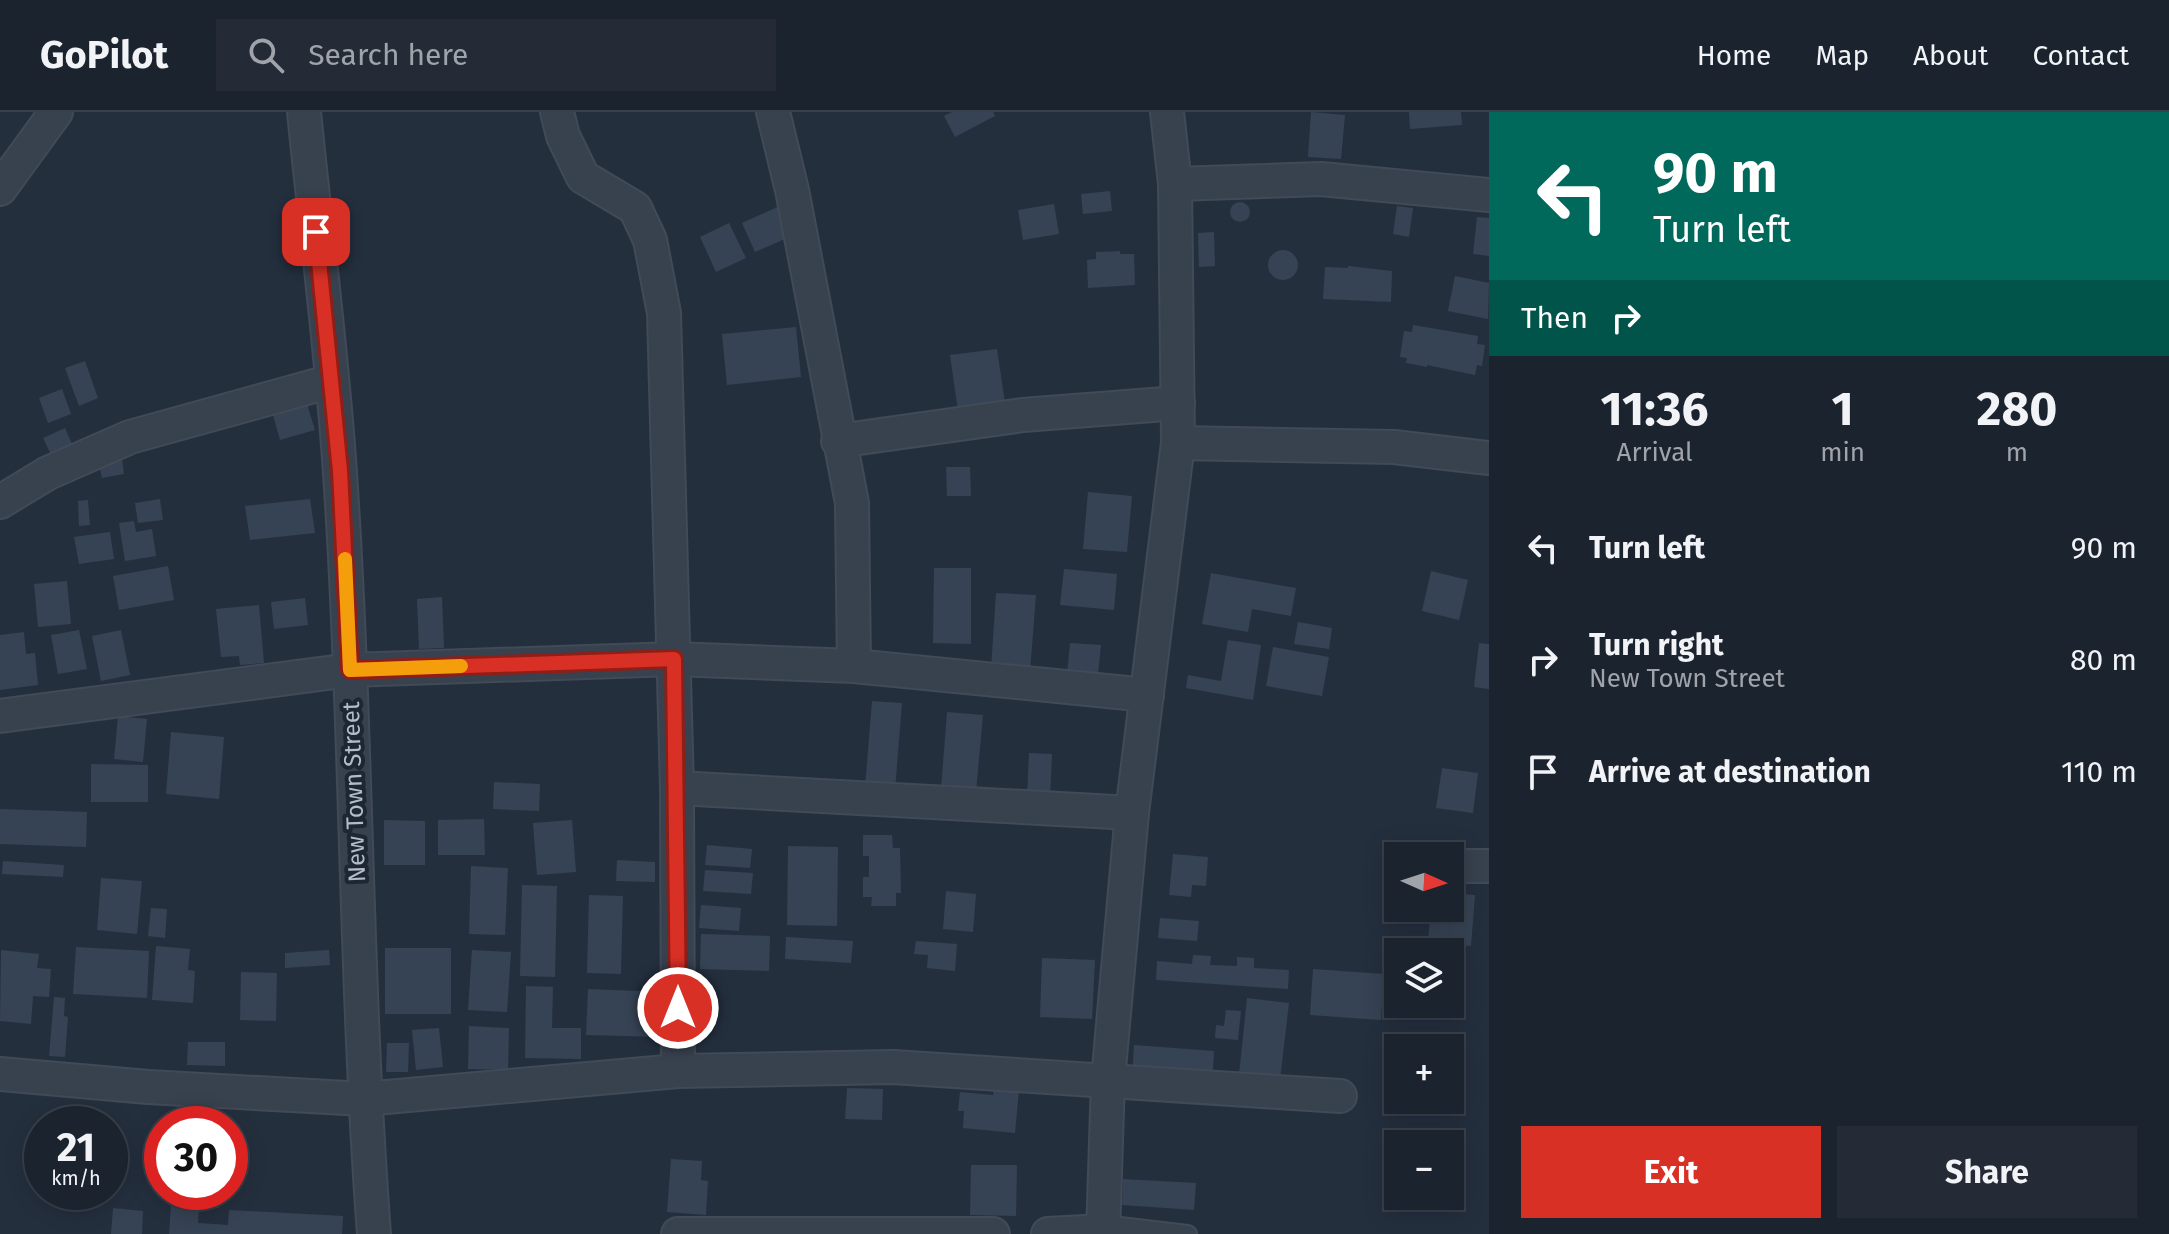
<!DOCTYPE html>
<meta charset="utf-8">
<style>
:root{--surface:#1b232e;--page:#242b36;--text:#f1f3f6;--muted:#a0a4aa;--line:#39404a;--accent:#d93025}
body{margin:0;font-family:"Fira Sans",sans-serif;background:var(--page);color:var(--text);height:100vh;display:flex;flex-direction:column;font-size:30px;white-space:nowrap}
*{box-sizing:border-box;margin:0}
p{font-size:26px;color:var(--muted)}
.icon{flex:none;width:44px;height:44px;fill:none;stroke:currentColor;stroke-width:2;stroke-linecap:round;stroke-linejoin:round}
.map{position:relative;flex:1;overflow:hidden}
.sheet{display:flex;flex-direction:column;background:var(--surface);width:680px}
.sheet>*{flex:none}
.hud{background:#00695c;color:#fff;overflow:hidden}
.needle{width:52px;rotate:93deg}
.fabs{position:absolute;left:1384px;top:730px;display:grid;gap:16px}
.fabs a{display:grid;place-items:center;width:80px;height:80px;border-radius:0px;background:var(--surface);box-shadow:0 4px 20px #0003,0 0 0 2px var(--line);font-size:40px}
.speed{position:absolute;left:24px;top:994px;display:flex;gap:16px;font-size:40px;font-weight:700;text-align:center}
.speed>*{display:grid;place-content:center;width:104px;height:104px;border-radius:50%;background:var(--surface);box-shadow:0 4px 20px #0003,0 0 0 2px var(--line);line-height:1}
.speed small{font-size:20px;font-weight:400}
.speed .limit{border:12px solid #d22;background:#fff;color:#111}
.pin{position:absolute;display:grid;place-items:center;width:68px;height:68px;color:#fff;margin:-34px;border-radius:16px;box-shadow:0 4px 12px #0006}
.me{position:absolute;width:88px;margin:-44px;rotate:0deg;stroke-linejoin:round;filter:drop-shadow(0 0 6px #0008)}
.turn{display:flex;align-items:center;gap:28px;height:168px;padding:0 32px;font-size:36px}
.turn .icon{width:104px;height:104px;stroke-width:2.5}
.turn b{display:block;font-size:56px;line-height:68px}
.then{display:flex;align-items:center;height:76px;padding:0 32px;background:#0003;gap:16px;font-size:30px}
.eta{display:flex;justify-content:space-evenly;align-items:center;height:136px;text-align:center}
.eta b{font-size:48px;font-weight:700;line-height:56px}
.action{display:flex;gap:16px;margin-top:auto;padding:16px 32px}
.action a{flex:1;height:92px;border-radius:0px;background:var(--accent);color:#fff;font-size:32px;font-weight:700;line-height:92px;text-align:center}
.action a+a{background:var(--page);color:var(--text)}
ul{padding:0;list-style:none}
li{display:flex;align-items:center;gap:24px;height:112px;padding:0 32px}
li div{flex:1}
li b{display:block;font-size:30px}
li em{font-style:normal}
header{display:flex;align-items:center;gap:48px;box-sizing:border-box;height:112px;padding:0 40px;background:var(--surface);border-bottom:2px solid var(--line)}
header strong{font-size:38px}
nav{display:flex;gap:44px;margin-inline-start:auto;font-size:28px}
.search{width:560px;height:72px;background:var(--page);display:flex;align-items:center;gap:20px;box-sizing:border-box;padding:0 28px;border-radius:0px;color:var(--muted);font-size:30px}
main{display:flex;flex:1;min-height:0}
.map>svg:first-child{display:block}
.building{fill:#364354}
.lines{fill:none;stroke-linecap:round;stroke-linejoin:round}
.service-casing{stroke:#414a57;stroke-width:20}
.minor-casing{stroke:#414a57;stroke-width:36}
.service{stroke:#38414e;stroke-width:16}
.minor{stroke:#38414e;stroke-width:32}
.route-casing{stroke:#8d1f18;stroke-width:20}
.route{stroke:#d93025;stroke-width:14}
.slow{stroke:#f59e0b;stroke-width:14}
.labels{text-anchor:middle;stroke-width:8;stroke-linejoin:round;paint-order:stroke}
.street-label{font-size:24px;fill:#b4bcc9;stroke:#1d2633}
</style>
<header>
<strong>GoPilot</strong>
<div class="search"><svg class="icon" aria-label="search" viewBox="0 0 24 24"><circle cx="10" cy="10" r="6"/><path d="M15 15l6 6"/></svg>Search here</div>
<nav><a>Home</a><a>Map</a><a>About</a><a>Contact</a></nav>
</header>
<main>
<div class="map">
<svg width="1489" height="1122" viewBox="0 0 1489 1122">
<rect width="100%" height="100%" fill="#242f3e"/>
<g class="building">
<polygon points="952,0 993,0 995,4 955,25 944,4"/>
<polygon points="1311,0 1345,3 1341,47 1308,45"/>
<polygon points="1409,0 1461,0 1462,13 1410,17"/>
<polygon points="1110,79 1112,99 1083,102 1081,82"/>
<circle cx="1240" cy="100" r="10"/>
<polygon points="1054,92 1059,122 1023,128 1018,98"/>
<polygon points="782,93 794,123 755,140 742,111"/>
<polygon points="1397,94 1413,96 1409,125 1393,122"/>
<polygon points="1477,105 1489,106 1489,144 1473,142"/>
<polygon points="729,111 746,146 716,160 700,125"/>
<polygon points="1214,120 1215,154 1199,155 1198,121"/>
<circle cx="1283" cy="153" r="15"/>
<polygon points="1120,139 1120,142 1134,142 1135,173 1088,176 1087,148 1096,147 1096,140"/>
<polygon points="1348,154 1392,159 1391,190 1323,187 1325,155 1348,156"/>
<polygon points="1455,164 1489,171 1488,207 1448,199"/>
<polygon points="1413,213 1478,224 1477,232 1485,233 1482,254 1477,253 1475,263 1427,253 1427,255 1406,251 1407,246 1400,245 1404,219 1412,220"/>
<polygon points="796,215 801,265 727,273 722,222"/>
<polygon points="997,237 1006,298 959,306 950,243"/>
<polygon points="85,249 98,286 79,294 65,256"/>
<polygon points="62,277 71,302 48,311 39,286"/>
<polygon points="306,289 315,318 280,328 272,300"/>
<polygon points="65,316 75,339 54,349 43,326"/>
<polygon points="122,347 124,362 102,366 99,351"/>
<polygon points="946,355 970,355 971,384 947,384"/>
<polygon points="1088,380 1132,384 1127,440 1083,437"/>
<polygon points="160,387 163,408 138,411 135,391"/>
<polygon points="310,387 315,421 250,428 245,394"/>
<polygon points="88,388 90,413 79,414 78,389"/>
<polygon points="134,409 136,420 152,417 156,444 125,449 119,411"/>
<polygon points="110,420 114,447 79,452 74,425"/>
<polygon points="168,454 174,488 119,498 113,464"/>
<polygon points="934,456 971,456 971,532 933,531"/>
<polygon points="1064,457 1117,462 1114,498 1060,493"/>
<polygon points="1431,459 1468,468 1459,508 1422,499"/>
<polygon points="1211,461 1296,476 1291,504 1252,497 1248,520 1202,512"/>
<polygon points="67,469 71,512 38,515 34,472"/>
<polygon points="996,481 1036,483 1030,560 991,557"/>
<polygon points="442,485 444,536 419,537 417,487"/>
<polygon points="305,486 308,513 274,517 271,490"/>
<polygon points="259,493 264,551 240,553 239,544 221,545 216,497"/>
<polygon points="1298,510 1332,516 1329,537 1294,532"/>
<polygon points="79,518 87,557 58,562 51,523"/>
<polygon points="121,518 130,563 101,569 92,524"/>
<polygon points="24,520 26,542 35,541 38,573 0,578 0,523"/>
<polygon points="1228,528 1261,533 1253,588 1186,576 1188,563 1221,569"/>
<polygon points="1070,531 1101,533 1098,562 1115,563 1113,577 1066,573"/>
<polygon points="1479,531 1489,532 1489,577 1474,575"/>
<polygon points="1273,535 1329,545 1322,584 1266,574"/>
<polygon points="872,589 902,591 895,678 865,676"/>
<polygon points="947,600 983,603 976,680 941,677"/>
<polygon points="118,604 147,607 143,650 114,647"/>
<polygon points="171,620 224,625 219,687 166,682"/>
<polygon points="1029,641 1052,642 1050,686 1027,686"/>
<polygon points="91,652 148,653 148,690 91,690"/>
<polygon points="1442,656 1478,661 1473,701 1436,696"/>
<polygon points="494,670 540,672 539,699 493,697"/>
<polygon points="0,697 87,700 86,735 0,732"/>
<polygon points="484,707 485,743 438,743 438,708"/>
<polygon points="384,708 425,709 425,753 384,753"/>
<polygon points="572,708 576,760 537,763 533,711"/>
<polygon points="863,723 892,723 893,736 900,736 901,781 896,781 896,794 871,794 872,785 863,785 863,765 869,765 869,744 863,744"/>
<polygon points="707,733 752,737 750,756 705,753"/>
<polygon points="788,734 838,735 837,814 787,813"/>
<polygon points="1173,742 1208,745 1206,774 1192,773 1191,785 1169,783"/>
<polygon points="617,748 655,750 655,770 616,769"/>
<polygon points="3,749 64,753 63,765 2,762"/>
<polygon points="471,754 508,756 505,823 469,822"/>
<polygon points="705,758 753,761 751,782 703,779"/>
<polygon points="101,766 142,769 137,822 97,818"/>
<polygon points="522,773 557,774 555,865 520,864"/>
<polygon points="946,779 976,782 973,820 943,817"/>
<polygon points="1450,781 1475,783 1471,834 1428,830 1431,796 1450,796"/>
<polygon points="589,783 623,784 621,862 587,861"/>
<polygon points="701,793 741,796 739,819 699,816"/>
<polygon points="151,796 167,797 165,826 148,824"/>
<polygon points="1160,806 1199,809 1197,829 1158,826"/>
<polygon points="701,822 770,824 769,859 700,857"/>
<polygon points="786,825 853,829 851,851 785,847"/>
<polygon points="916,829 957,832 955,859 927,856 928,843 914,842"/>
<polygon points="156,834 190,837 188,858 195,859 193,891 152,888"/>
<polygon points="76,835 149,839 147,886 73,882"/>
<rect x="385" y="836" width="66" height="66"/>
<polygon points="1,838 39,842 37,856 51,857 49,885 33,884 31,912 0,909"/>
<polygon points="329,838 330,853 285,856 285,841"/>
<polygon points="472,838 511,840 507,900 468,898"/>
<polygon points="1193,843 1211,844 1210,853 1237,854 1237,845 1254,846 1254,856 1289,858 1288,877 1156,868 1157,849 1192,852"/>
<polygon points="1042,846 1095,848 1092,907 1040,905"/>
<polygon points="1313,857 1384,862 1381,908 1310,903"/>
<polygon points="241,860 277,861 276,909 240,908"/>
<polygon points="526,874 553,875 552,916 581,916 581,947 525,946"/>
<polygon points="588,877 664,880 663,925 586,923"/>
<polygon points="54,885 65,886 64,904 68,905 65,945 49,944"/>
<polygon points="1247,886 1289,891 1280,968 1239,963"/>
<polygon points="1226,898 1241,899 1238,928 1215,926 1216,913 1224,914"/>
<polygon points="469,914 509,916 508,958 468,957"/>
<polygon points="439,916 443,955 416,958 412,918"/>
<polygon points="188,930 225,930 225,954 187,953"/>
<polygon points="387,931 409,931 408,960 386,960"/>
<polygon points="1134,933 1214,939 1212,974 1132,968"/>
<polygon points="847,976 883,977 882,1008 845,1007"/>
<polygon points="994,976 1019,978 1015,1021 963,1016 964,999 958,999 960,980 993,983"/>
<polygon points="160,1025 162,1025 162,1067 157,1067"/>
<polygon points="671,1047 702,1049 701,1068 708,1069 706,1103 667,1100"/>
<polygon points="971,1053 1017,1053 1016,1104 970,1103"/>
<polygon points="1123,1067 1196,1071 1194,1098 1122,1093"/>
<polygon points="172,1080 220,1080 219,1096 199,1095 198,1111 228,1113 229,1098 343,1104 342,1122 169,1122"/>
<polygon points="113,1096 143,1099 142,1122 111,1122"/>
</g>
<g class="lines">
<g class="service-casing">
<polyline id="service" points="1103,1112 1188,1122"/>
</g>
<g class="minor-casing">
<g id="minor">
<path d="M304,0C316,120 332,240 340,361C357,614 355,869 374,1122"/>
<polyline points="557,0 563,24 583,65 635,96 650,128 664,201 677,676 678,959"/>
<polyline points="773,0 792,78 852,391 854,554"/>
<polyline points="1175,72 1321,67 1489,83"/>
<polyline points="0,77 56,0"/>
<polyline points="838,329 1023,303 1178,291"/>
<polyline points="1178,331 1394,335 1489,346"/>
<polyline points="0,390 48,361 130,325 332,269"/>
<polyline points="0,604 350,558 674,547 854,554 1147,583"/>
<polyline points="677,676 1132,701"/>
<polyline points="1450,754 1489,754"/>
<polyline points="0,962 148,975 364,987 678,959 893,955 1340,984"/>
<polyline points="678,1122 993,1122"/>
<polyline points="1048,1122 1103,1119"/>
<polyline points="1103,1122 1108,968 1132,701 1178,331 1175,72 1167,0"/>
</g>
</g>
<use href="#service" class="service"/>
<use href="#minor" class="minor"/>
</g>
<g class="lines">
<g class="route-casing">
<polyline id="route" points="316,120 340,359 350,558 674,547 678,896"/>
</g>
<use href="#route" class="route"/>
<polyline class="slow" points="345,447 350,558 461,554"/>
</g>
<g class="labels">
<g class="street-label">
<text transform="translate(354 680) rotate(-92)" y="8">New Town Street</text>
</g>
</g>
</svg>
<div class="fabs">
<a><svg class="needle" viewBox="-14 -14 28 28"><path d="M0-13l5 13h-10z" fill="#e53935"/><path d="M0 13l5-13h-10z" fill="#a0a4aa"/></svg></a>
<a><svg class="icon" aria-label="layers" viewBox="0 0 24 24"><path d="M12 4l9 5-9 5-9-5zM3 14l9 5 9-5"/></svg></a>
<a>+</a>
<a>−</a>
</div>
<div class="speed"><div>21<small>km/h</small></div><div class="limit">30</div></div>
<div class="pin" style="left:316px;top:120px;background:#d93025"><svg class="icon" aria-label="arrive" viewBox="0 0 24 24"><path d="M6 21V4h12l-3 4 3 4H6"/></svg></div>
<svg class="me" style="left:678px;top:896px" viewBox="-20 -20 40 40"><circle r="17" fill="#d93025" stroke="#fff" stroke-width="3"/><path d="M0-11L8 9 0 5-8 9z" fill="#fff"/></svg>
</div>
<section class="sheet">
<div class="hud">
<div class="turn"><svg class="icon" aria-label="left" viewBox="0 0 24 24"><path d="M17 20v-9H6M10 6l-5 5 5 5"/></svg><div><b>90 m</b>Turn left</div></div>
<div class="then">Then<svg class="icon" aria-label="right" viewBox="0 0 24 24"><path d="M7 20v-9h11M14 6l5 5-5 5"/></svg></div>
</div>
<div class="eta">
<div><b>11:36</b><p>Arrival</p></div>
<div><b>1</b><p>min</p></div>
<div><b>280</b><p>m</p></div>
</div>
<ul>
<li><svg class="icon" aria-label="left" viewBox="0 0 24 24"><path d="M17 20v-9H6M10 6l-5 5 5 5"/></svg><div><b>Turn left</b></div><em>90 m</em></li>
<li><svg class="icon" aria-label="right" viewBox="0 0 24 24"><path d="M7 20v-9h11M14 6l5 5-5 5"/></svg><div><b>Turn right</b><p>New Town Street</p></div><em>80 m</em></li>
<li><svg class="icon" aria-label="arrive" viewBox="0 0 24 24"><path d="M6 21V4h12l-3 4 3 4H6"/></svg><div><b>Arrive at destination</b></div><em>110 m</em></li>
</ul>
<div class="action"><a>Exit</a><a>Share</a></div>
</section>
</main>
